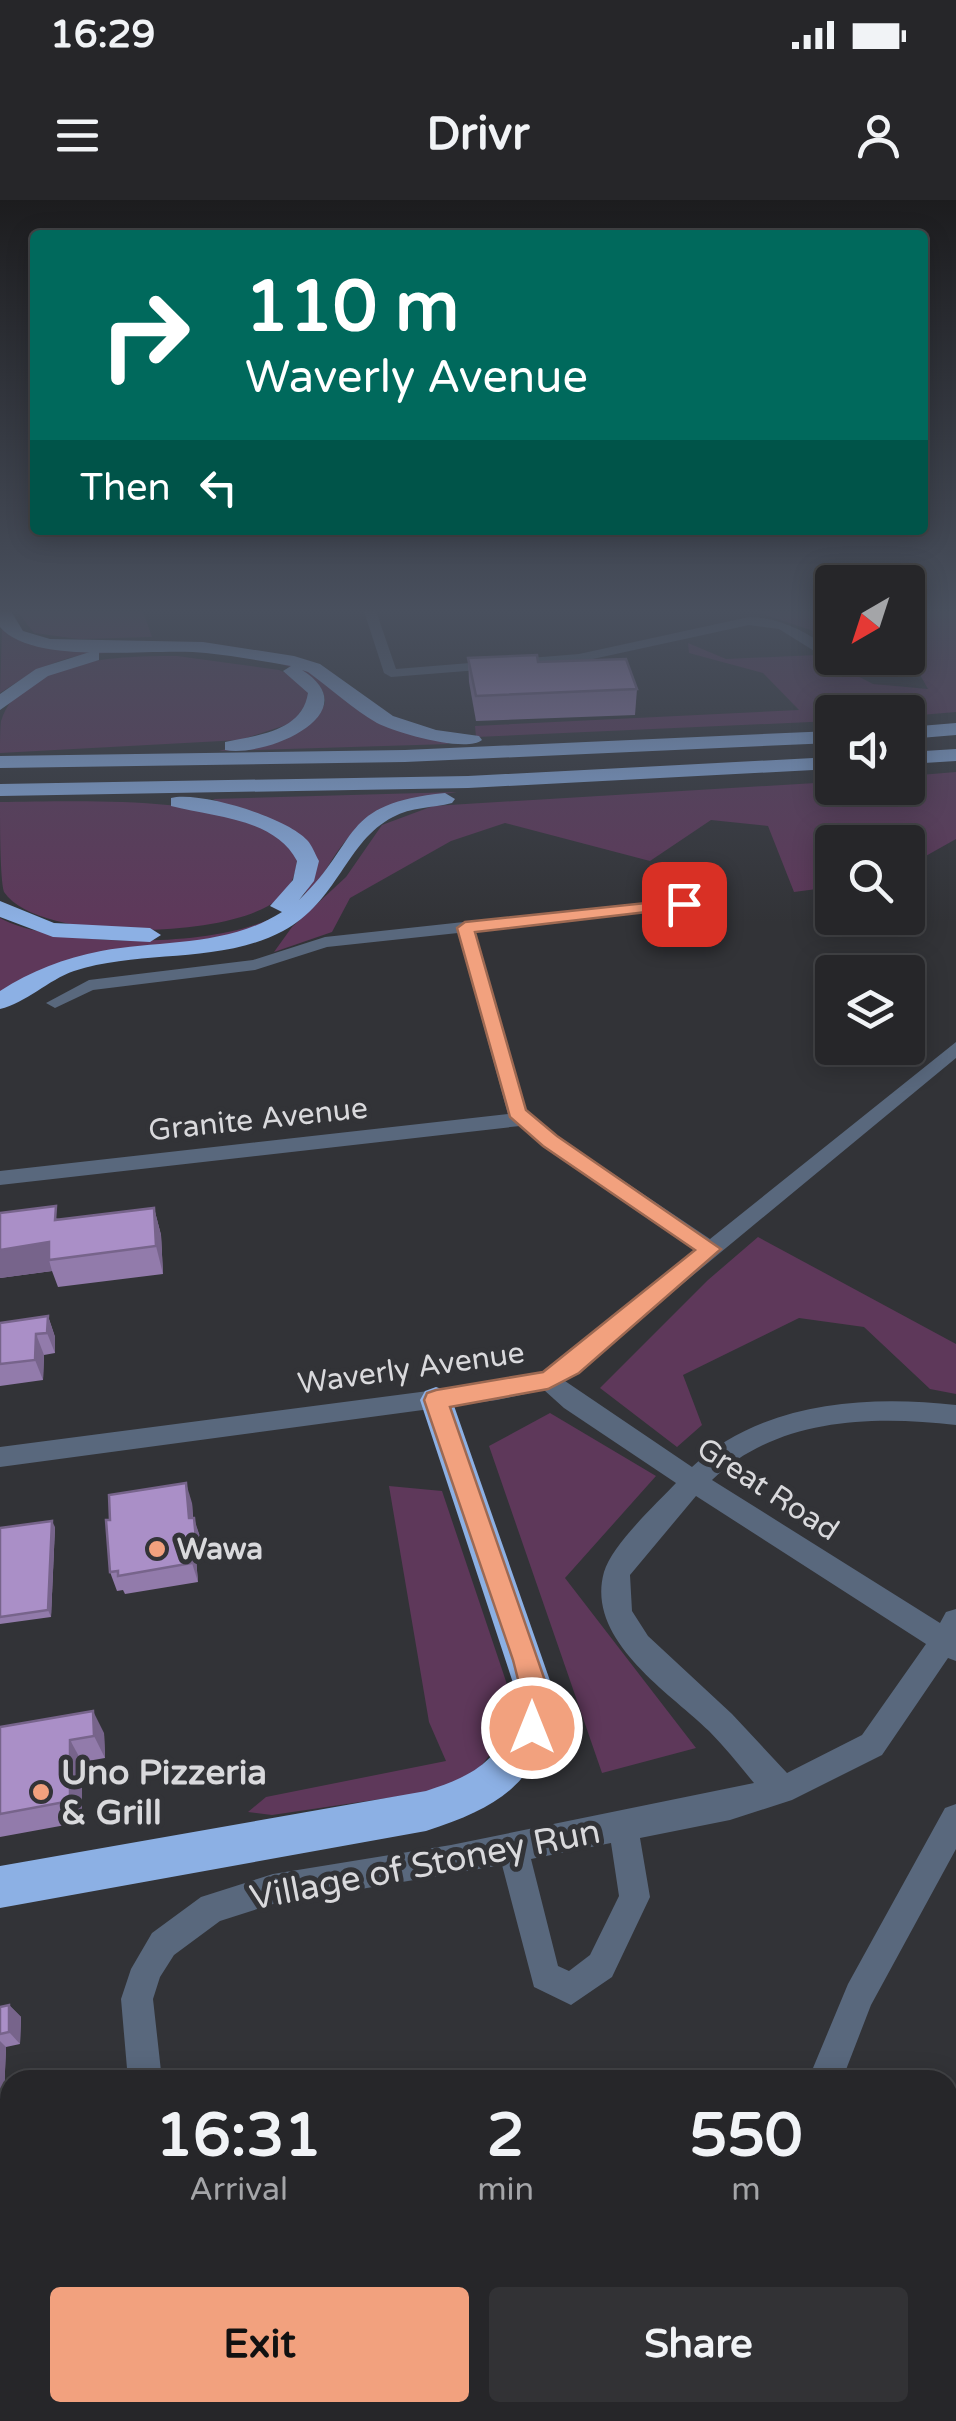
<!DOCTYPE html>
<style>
:root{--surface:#262629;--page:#323235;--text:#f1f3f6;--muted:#a4a5a8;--line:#424346;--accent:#f2a17e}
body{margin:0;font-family:"Varela Round",sans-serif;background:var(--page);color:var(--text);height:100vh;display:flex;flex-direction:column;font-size:38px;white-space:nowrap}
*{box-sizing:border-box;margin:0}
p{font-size:32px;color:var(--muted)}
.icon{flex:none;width:55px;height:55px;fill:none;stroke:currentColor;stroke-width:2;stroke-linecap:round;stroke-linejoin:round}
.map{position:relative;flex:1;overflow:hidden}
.side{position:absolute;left:0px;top:1870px;width:958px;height:352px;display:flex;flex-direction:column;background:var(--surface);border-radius:30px 30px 0 0;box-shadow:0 5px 25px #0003,0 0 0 2px var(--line)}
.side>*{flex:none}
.guide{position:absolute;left:30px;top:30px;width:898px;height:305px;border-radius:10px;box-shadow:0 5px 25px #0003,0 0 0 2px var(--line);background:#00695c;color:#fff;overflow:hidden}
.needle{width:65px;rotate:219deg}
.fabs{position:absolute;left:815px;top:365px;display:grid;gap:20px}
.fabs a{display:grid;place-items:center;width:110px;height:110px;border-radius:10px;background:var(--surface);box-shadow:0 5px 25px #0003,0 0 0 2px var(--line);font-size:50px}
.pin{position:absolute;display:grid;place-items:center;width:85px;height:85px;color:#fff;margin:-42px;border-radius:20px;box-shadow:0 5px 15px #0006}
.me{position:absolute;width:110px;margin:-55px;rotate:0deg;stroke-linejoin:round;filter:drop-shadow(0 0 8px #0008)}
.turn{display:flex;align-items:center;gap:35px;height:210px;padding:0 50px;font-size:45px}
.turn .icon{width:130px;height:130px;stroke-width:2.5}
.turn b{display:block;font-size:70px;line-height:85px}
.then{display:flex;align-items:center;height:95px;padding:0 50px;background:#0003;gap:20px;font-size:38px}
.eta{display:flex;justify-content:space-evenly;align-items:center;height:170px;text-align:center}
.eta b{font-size:60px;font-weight:700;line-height:70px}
.cta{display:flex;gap:20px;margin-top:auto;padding:20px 50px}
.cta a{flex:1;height:115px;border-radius:10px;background:var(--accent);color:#111;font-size:40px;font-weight:700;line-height:115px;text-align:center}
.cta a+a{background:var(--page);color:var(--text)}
.status{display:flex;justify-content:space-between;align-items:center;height:70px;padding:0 50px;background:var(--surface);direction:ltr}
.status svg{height:28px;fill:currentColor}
header{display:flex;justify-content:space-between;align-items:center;height:130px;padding:0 50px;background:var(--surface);font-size:45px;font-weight:700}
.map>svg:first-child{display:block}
.green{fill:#5e385a}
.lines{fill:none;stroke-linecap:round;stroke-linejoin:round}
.minor{fill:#59687d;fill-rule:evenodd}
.highway{fill:#8cb0e4;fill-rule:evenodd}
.wall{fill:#927bab}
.shaded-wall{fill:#77648b}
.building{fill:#aa8fc7;stroke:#77648b;stroke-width:2.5}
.route{fill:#f2a17e;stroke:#9d6952;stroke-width:2.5}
.poi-dot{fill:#f2a17e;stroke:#323337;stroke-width:4}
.labels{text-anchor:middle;stroke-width:10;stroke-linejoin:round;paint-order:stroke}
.street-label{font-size:30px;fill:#d9d9dc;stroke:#323337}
.poi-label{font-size:30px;font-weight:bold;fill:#d9d9dc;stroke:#323337;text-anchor:start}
.near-poi-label{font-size:35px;font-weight:bold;fill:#d9d9dc;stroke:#323337;text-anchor:start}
.near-street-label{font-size:35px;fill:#d9d9dc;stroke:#323337}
</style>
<div class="status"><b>16:29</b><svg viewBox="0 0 49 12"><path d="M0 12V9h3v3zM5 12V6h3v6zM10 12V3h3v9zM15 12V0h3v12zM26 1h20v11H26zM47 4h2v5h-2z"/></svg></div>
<header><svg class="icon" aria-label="menu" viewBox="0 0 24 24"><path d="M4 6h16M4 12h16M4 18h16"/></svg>Drivr<svg class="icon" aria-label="person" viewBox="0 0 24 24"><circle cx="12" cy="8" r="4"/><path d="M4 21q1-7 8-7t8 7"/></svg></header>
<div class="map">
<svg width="956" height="2221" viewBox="0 0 956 2221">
<rect width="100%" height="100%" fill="#323337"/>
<g class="green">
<polygon points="17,411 143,411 152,437 79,439 34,433"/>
<polygon points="754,411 832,411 832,437"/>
<polygon points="908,411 956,411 956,512 908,516 908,512 832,512 832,521 476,537 475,526 799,510 763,473 689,453 688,443 726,459 817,455 873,484 928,489 914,464 895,458 908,458"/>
<path d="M2,429L37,446L174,448L262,457L306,470L354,506L449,544L219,551C246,543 314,531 325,503C327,440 111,447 69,458C43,465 22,479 0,493Z"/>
<path d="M177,456L279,470C291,475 308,485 310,499L292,523L240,540L0,553C0,543 0,530 1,521C21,457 123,456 177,456Z"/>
<polygon points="956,572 956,639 908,666 908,642 832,642 832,687 794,692 768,626 711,620 650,661 505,623 451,641 350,698 332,732 274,752 292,727 346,677 382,625 433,606 832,582 832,588 908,588 908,576"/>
<path d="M457,592C391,602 368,604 330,663C318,682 305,702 285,714C199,766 90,728 0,793V718C56,750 271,754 307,690C312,680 312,664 313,652L213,599Z"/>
<path d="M0,602C72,602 227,593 284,640C289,645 294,654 297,660C295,677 291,687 278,699C233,739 39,744 4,692C0,679 0,621 0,602Z"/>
<polygon points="758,1037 956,1144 956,1194 930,1189 864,1127 799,1118 683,1175 702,1225 677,1247 600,1188 708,1080"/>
<polygon points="550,1213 656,1276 565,1378 696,1548 602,1573 489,1246"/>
<polygon points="389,1286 442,1291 518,1517 476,1573 435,1591 272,1615 248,1612 266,1597 446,1561 429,1522"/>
</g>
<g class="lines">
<g class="minor">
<path d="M364,411H376L396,469L579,454L749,417C782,418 806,432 832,450V458H838L827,459L779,429L749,425L579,462L391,477L384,473Z"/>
<path d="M697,697L703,698V706L474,731L526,909L557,936L710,1039L956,842V858L565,1181L692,1267C762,1202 865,1195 956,1205V1225C872,1215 776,1218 712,1280L940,1423L946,1412L956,1409V1461L948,1458L882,1555L792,1600L730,1620L640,1638L650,1697L612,1777L571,1805L534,1787L502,1665L273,1704L220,1721L174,1755L160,1777L153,1799L162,1880H128L121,1799L131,1769L152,1733L201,1697L273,1674L451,1645L754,1583C739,1565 725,1547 709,1531C669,1492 585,1440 604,1372C612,1345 656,1304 676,1283L564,1208L544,1190L497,1200L0,1267V1247L497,1182L542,1172L562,1160L696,1050L543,946L520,926L0,985V971L508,914L458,733L327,747L255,770L93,790L55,808L46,803L89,780L253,760L325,737ZM696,1296L926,1444L862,1535L787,1573L732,1514L648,1436L632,1411L630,1375ZM611,1643L619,1696L590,1755L569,1771L558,1766L531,1659Z"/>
<polygon points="956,1604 956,1649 871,1805 842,1880 808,1880 848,1784 945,1608"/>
<rect x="133" y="2212" width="38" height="9"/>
<polygon points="657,2212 746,2212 749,2221 654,2221"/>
</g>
<g class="highway">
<path d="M0,411H11L23,431L50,439L203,442L294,456L320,464L393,516L436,530L479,536L482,540C466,553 396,533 377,523C353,509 330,488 308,472L302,470C370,513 266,558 225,550V542C257,535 302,532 308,493L283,471L291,466C263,461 234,456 206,453C154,447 34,467 0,427Z"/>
<polygon points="93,451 99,452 99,460 48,476 0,510 0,494 36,469"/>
<polygon points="956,523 956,535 908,539 908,527"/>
<polygon points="832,531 832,543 405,562 0,568 0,556 405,550"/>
<polygon points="956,549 956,561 908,564 908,552"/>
<polygon points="832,557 832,569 468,588 0,596 0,584 468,576"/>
<path d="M445,593L455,599L452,603C432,608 411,607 393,617C346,641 338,702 283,731C218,765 142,749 74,771C48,780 26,803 0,809V791C31,771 64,758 101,751C162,740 227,747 282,712L270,706L293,680L297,661C275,618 213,617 171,606V598C200,591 286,617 307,640C312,645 315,654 319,661L314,681L299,700C362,640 338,604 445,593Z"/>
<polygon points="0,701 54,723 150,728 161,735 150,742 53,737 0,717"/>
<path d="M436,1187L447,1191L452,1200L555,1495C541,1581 505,1605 426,1631L0,1708V1666L426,1591C482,1573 507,1555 517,1495L420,1200L425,1191Z"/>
</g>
</g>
<g class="wall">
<polygon points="468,458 637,489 635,515 476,521 469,482"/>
<polygon points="154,1008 161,1035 163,1074 58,1087 52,1071 0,1078 0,1013 60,1019"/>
<polygon points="48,1116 55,1137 55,1153 44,1155 43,1180 0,1186 0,1123"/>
<polygon points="192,1303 193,1318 200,1337 202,1358 196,1359 198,1382 125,1394 123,1390 117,1391 110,1372"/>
<polygon points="55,1327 51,1417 0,1424 0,1328"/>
<polygon points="0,1527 104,1533 105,1558 82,1562 82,1622 0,1637"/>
<polygon points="9,1805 21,1817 20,1844 6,1847 4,1895 0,1896 0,1807"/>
</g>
<g class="shaded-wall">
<polygon points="154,1008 161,1035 163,1074 156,1046"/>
<polygon points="49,1042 49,1060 52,1071 0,1078 0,1050"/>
<polygon points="48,1116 55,1137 55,1153 47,1133"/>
<polygon points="36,1134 44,1155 43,1180 35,1160"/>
<polygon points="186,1283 192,1303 194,1338 189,1318"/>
<polygon points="194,1318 200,1337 202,1358 196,1339"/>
<polygon points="52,1321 55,1327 51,1417 48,1410"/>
<polygon points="190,1340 196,1359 198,1382 192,1363"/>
<polygon points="93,1511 104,1533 105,1558 94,1536"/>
<polygon points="70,1540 82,1562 82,1622 70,1601"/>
<polygon points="9,1805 21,1817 20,1844 9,1832"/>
<polygon points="0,1841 6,1847 4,1895 0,1891"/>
</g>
<g class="building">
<polygon points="537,455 538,462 626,459 637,489 476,496 468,458"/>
<polygon points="56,1006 55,1020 154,1008 156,1046 49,1060 49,1042 0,1050 0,1013"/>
<polygon points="48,1116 47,1133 36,1134 35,1160 0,1164 0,1123"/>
<polygon points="186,1283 189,1318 194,1318 196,1339 190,1340 192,1363 118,1376 118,1371 110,1372 106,1320 110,1320 109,1295"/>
<polygon points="52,1321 48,1410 0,1417 0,1328"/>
<polygon points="93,1511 94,1536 70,1540 70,1601 0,1614 0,1527"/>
<polygon points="9,1805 9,1832 0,1834 0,1807"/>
</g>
<linearGradient id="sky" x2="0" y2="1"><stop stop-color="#1c1c1e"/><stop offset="0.57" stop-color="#49505e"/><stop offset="1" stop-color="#49505e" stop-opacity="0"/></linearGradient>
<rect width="956" height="722" fill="url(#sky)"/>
<polygon class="route" points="684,699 692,704 689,707 475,732 526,910 557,936 721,1049 579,1173 548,1189 450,1207 550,1495 542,1538 532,1542 522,1538 518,1528 522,1495 513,1460 424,1200 427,1193 436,1190 543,1172 695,1050 543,946 510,917 457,728 465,722"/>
<g class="poi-dot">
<circle cx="157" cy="1349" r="10"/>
<circle cx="41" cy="1592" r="10"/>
</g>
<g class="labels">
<g class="street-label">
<text transform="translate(258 919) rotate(-6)" y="10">Granite Avenue</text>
<text transform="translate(411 1168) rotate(-8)" y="10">Waverly Avenue</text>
<text transform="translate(768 1289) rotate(33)" y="10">Great Road</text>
</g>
<g class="poi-label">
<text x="177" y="1359">Wawa</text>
</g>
<g class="near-poi-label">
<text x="61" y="1584">Uno Pizzeria<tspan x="61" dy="40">&amp; Grill</tspan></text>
</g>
<g class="near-street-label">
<text transform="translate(425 1664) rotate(-11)" y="12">Village of Stoney Run</text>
</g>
</g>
</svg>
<div class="fabs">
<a><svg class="needle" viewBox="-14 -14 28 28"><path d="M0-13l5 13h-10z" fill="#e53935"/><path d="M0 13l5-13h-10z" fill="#a4a5a8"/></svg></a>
<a><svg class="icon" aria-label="sound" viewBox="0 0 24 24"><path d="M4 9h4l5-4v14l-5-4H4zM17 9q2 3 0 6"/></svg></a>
<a><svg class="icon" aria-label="search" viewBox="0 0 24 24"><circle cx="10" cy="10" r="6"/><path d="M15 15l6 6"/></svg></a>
<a><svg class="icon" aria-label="layers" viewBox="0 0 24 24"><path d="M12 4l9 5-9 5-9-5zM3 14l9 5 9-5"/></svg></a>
</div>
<div class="pin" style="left:684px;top:704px;background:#d93025"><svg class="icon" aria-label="arrive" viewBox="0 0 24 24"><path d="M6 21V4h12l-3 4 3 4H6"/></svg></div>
<svg class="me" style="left:532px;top:1528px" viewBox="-20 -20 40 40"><circle r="17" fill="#f2a17e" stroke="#fff" stroke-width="3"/><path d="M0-11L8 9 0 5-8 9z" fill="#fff"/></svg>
<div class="guide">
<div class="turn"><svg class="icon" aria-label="right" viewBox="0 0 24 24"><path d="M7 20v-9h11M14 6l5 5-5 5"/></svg><div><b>110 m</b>Waverly Avenue</div></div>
<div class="then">Then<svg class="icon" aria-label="left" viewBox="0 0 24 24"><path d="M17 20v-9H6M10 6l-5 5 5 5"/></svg></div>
</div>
<section class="side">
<div class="eta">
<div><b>16:31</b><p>Arrival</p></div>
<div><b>2</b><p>min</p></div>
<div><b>550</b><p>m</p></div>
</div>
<div class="cta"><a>Exit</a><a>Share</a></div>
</section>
</div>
